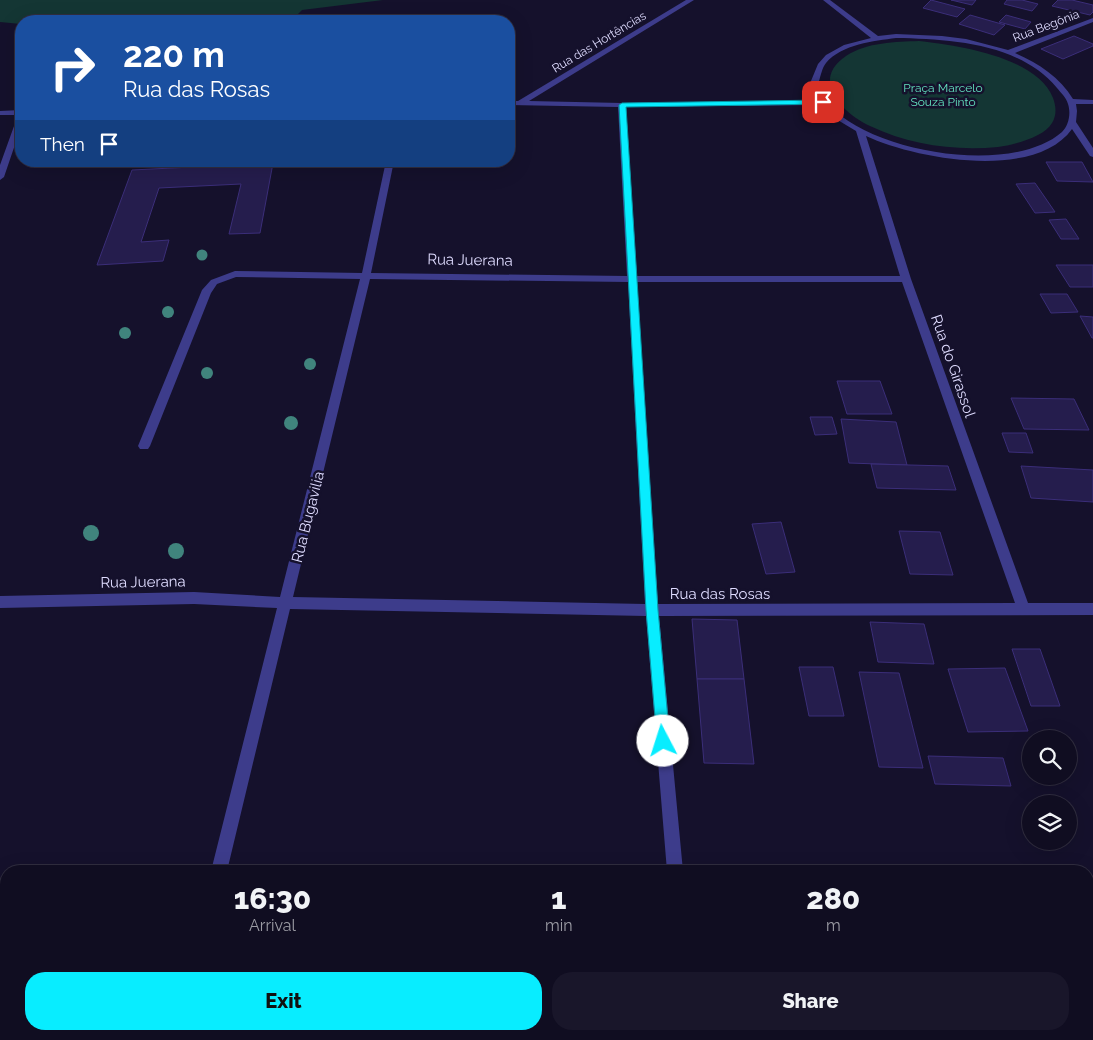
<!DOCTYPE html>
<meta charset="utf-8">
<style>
:root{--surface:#100d21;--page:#19162a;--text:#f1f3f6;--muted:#9c9ca5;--line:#302d3f;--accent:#08edff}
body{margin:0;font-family:Raleway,sans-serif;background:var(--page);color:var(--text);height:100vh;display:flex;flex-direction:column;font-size:19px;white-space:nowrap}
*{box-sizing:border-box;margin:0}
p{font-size:16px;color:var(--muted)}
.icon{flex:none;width:28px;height:28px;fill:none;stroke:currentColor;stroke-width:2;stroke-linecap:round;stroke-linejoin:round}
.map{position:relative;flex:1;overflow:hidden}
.drawer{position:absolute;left:0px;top:865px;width:1094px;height:175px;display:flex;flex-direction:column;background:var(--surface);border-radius:20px 20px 0 0;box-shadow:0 5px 20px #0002,0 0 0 1px var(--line)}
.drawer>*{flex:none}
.banner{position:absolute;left:15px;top:15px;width:500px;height:152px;border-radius:20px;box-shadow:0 5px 20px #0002,0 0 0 1px var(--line);background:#1a4fa0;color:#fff;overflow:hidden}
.tools{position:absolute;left:1022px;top:730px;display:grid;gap:10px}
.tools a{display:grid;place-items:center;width:55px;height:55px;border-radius:50%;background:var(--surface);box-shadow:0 5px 20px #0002,0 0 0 1px var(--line);font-size:25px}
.pin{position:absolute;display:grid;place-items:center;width:42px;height:42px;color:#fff;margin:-21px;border-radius:10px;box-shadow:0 2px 8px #0006}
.me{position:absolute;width:55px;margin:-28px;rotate:355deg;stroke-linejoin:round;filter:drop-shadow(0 0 4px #0008)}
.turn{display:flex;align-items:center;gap:18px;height:105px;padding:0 25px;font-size:22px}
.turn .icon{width:65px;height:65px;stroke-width:2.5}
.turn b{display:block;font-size:35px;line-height:42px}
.then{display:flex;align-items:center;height:48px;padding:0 25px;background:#0003;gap:10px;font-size:19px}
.eta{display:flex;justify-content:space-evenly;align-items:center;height:85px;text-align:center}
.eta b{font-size:30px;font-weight:800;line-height:35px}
.action{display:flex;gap:10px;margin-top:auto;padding:10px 25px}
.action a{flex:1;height:58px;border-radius:20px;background:var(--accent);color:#111;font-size:20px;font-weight:800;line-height:58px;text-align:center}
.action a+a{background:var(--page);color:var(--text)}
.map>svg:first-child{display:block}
.green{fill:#143634}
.building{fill:#251d4d;stroke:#3b2e79}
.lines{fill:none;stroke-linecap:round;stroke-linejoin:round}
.minor{fill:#3d3c8b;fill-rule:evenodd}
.tree{fill:#40847d}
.route{fill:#08edff;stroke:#059aa6}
.labels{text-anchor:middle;stroke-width:5;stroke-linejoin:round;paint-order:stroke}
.far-street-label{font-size:12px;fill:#dfdcff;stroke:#15112c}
.far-park-label{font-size:12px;fill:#64e3c0;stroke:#15112c}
.street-label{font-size:15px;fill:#dfdcff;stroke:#15112c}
</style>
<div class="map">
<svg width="1093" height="1040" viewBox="0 0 1093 1040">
<rect width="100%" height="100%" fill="#15112c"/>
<g class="green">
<polygon points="0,0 383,0 302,10 291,21 76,21 76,19 21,21 21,24 0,22"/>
<path d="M919,41C957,45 1037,57 1053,98C1056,106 1057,115 1052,123C1044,137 1014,145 998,147C954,151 910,145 870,126C842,113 810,80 846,56C867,42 896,42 919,41Z"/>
</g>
<g class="building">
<polygon points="931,0 965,9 957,17 923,8"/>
<polygon points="951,0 976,0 972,5"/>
<polygon points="1007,0 1022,0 1038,4 1032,11 1004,4"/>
<polygon points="1058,0 1072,0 1093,5 1093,12 1090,15 1052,6"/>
<polygon points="970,15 1005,25 994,35 959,24"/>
<polygon points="1006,15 1031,22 1025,29 999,22"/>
<polygon points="1074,36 1093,44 1093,46 1063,59 1041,49"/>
<polygon points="1046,162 1082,162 1093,182 1057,181"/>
<polygon points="273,163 260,233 229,234 241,184 159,188 141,242 169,240 163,261 97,265 132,170"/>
<polygon points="1035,183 1055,212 1035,213 1016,184"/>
<polygon points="1066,219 1079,239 1061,239 1049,220"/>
<polygon points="1056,265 1093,265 1093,287 1070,287"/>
<polygon points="1040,294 1067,294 1078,312 1051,313"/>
<polygon points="1080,316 1093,317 1093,338 1092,338"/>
<polygon points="837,381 880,381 892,414 847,414"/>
<polygon points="1011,398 1074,399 1089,430 1024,429"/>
<polygon points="810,417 832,417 837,434 815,435"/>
<polygon points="841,419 896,422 907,465 849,463"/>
<polygon points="1002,433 1026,433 1033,453 1009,452"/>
<polygon points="871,464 948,466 956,490 877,488"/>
<polygon points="1021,466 1093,470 1093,502 1031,498"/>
<polygon points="781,522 795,572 766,574 752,524"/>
<polygon points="899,531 940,532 953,575 910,574"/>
<polygon points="692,619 737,620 744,679 697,679"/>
<polygon points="870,622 924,624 934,664 878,662"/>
<polygon points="1012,649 1040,649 1060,706 1031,706"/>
<polygon points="799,667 833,667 844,716 809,716"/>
<polygon points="1005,668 1028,731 968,732 948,669"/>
<polygon points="859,672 899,673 923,768 879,767"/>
<polygon points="697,679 744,679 754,764 704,763"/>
<polygon points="928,756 1003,758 1011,786 935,784"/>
<polygon points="882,1034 929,1034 930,1040 883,1040"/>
<polygon points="942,1035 985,1037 986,1040 943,1040"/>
</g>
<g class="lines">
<g class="minor">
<path d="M686,0H694L529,101L622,103L818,101L811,81L818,64L826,55L844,45L871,38L823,0H830L878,36L896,34L942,36L966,39L1008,50L1093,18V22L1015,53C1038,63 1060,77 1073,99L1093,100V104H1076L1077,111L1076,122L1093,148V157L1090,156L1072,129C1035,181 915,159 866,136L911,279L1028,603H1093V615L659,616L683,871H667L646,616L290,609L227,871H211L277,608L194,604L0,608V596L194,592L280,597L360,279L236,277L217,284L211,293L150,446L148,449H140L138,446L202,290L211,280L235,271L362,273L386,161H394L371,273L627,276L618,107L509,105V101H518ZM896,38C950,39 1020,43 1057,88C1061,93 1066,97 1068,104C1071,113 1069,125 1062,132C1012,176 872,153 829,105C823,98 822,89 819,81C821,75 822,68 826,63C842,44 874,41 896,38ZM821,105L836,119L856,131L900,276H637L626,107ZM370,279L628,282L645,604L293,597ZM637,282H902L1015,603L658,604Z"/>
<polygon points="21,110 21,127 4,177 0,180 0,165 18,115 0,115 0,111"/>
<polygon points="170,1034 188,1034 186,1040 168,1040"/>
<polygon points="679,1034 697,1034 698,1040 680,1040"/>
</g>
</g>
<g class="tree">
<circle cx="202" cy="255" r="5.5"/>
<circle cx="168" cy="312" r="6"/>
<circle cx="125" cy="333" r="6"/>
<circle cx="310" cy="364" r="6"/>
<circle cx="207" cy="373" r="6"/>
<circle cx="291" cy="423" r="7"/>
<circle cx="91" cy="533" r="8"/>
<circle cx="176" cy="551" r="8"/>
</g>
<polygon class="route" points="823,100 827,102 826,104 626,107 658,610 670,741 668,745 663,747 659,745 657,741 646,610 619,105 622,103"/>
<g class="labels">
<g class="far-street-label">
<text transform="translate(1046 26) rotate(-21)" y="4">Rua Begônia</text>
<text transform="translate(599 42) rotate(-31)" y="4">Rua das Hortências</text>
</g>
<g class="far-park-label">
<text x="943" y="92">Praça Marcelo<tspan x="943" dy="14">Souza Pinto</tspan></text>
</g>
<g class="street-label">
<text transform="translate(470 260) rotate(1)" y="5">Rua Juerana</text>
<text transform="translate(953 366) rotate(71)" y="5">Rua do Girassol</text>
<text transform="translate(308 517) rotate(-76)" y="5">Rua Bugavilia</text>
<text transform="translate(143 582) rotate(-1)" y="5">Rua Juerana</text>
<text x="720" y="599">Rua das Rosas</text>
</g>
</g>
</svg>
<div class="tools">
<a><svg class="icon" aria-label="search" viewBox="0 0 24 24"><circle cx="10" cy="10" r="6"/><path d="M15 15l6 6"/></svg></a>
<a><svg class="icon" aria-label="layers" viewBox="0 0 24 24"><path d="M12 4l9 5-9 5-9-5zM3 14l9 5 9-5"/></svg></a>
</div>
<div class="pin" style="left:823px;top:102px;background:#d93025"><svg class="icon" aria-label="arrive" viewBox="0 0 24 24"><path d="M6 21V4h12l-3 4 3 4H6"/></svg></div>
<svg class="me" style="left:663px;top:741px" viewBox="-20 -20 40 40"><circle r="19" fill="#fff"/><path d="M0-13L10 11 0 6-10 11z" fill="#08edff"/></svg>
<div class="banner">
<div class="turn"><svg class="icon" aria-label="right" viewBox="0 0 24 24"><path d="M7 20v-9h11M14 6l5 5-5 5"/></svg><div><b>220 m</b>Rua das Rosas</div></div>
<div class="then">Then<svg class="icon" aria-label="arrive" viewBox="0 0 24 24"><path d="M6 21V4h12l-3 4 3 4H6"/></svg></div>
</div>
<section class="drawer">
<div class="eta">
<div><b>16:30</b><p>Arrival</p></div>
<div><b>1</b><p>min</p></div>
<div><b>280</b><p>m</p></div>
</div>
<div class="action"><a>Exit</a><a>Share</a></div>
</section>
</div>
